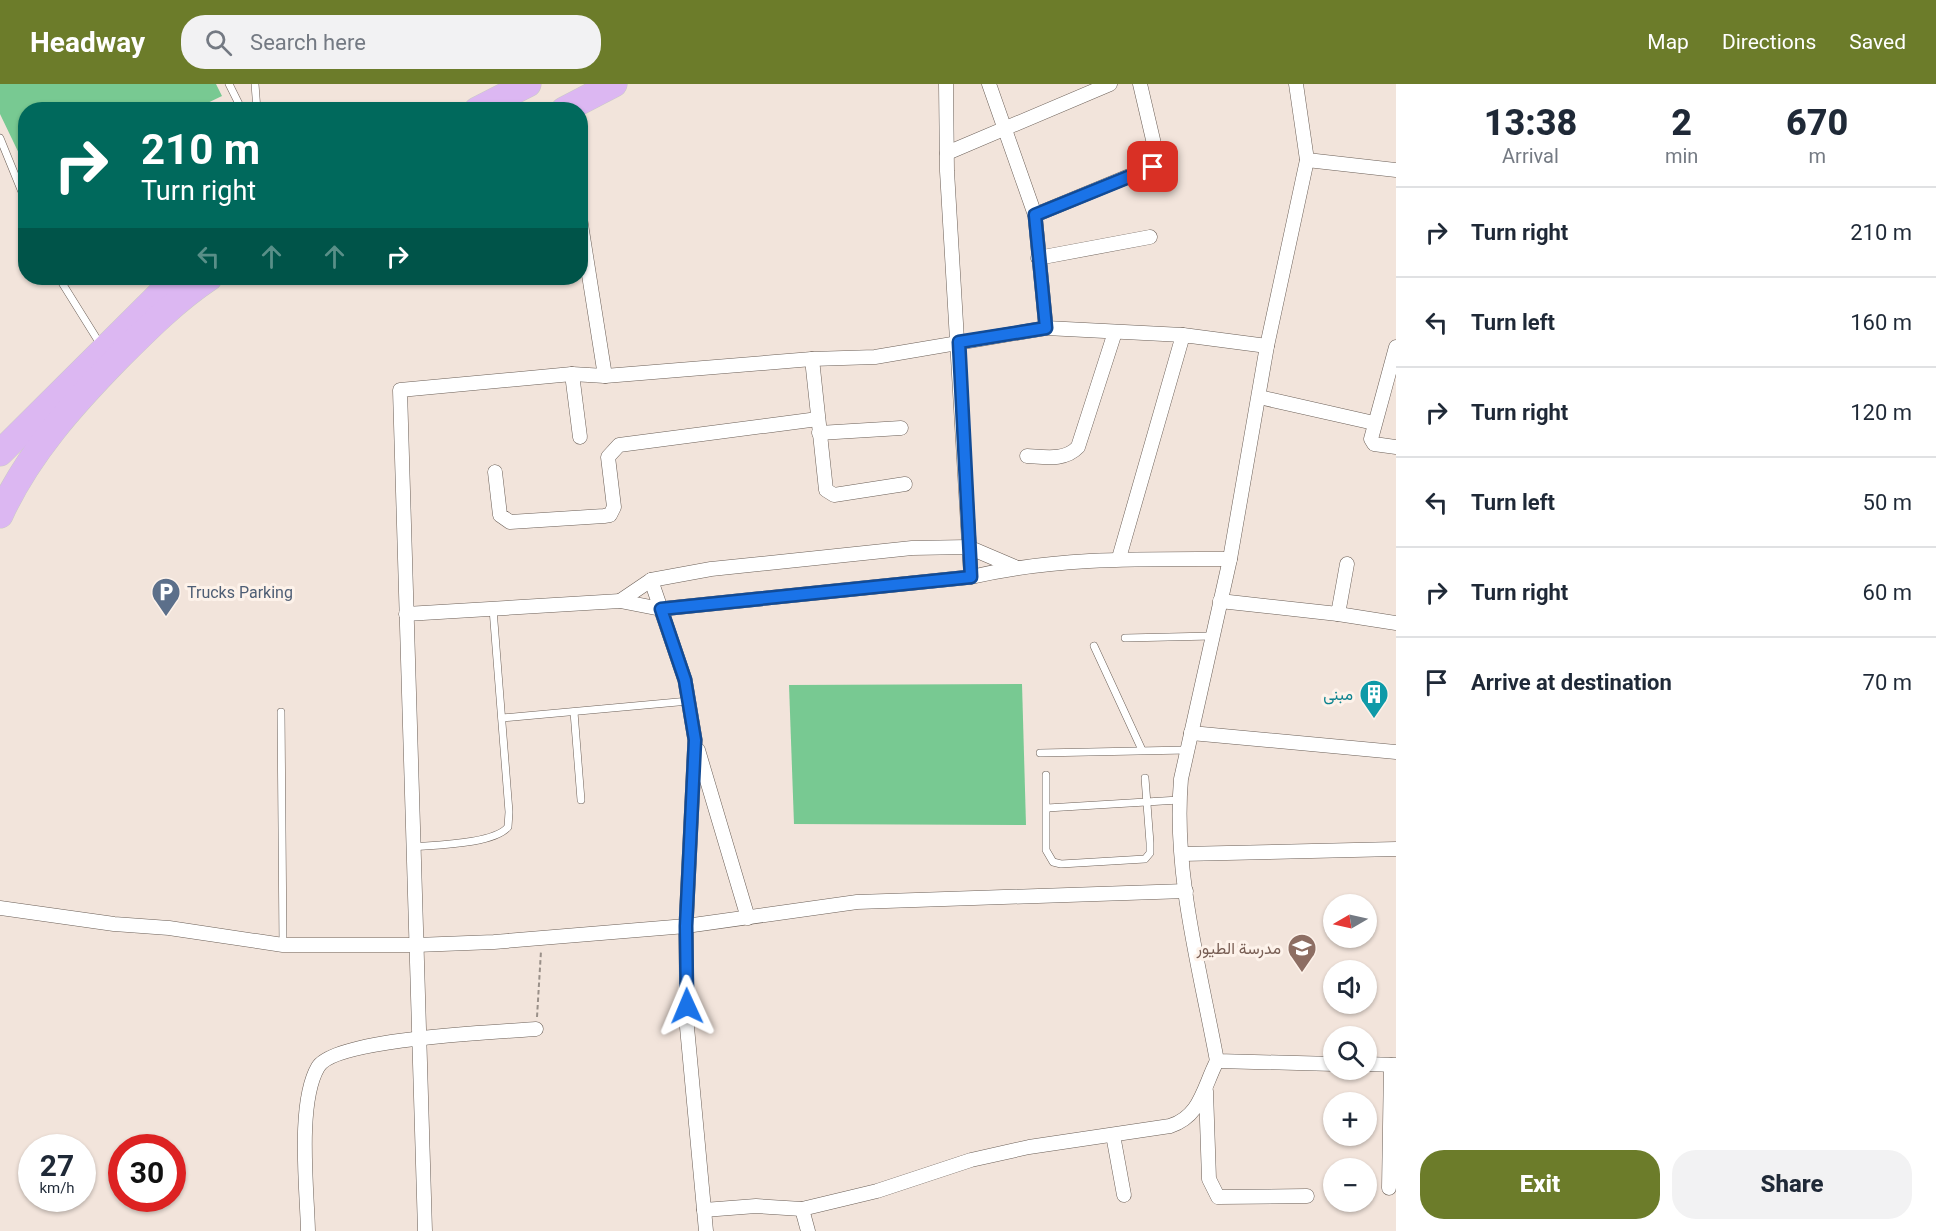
<!DOCTYPE html>
<meta charset="utf-8">
<style>
:root{--surface:#fff;--page:#f2f2f3;--text:#1f2937;--muted:#747a83;--line:#e0e1e3;--accent:#6c7c2a}
body{margin:0;font-family:Roboto,Vazirmatn,sans-serif;background:var(--page);color:var(--text);height:100vh;display:flex;flex-direction:column;font-size:22px;white-space:nowrap}
*{box-sizing:border-box;margin:0}
p{font-size:20px;color:var(--muted)}
.icon{flex:none;width:33px;height:33px;fill:none;stroke:currentColor;stroke-width:2;stroke-linecap:round;stroke-linejoin:round}
.map{position:relative;flex:1;overflow:hidden}
.drawer{display:flex;flex-direction:column;background:var(--surface);width:540px}
.drawer>*{flex:none}
.hud{position:absolute;left:18px;top:18px;width:570px;height:183px;border-radius:24px;box-shadow:0 2px 4px #0004;background:#00695c;color:#fff;overflow:hidden}
.needle{width:39px;rotate:261deg}
.controls{position:absolute;left:1323px;top:810px;display:grid;gap:12px}
.controls a{display:grid;place-items:center;width:54px;height:54px;border-radius:50%;background:var(--surface);box-shadow:0 2px 4px #0004;font-size:30px}
.speed{position:absolute;left:18px;top:1050px;display:flex;gap:12px;font-size:30px;font-weight:700;text-align:center}
.speed>*{display:grid;place-content:center;width:78px;height:78px;border-radius:50%;background:var(--surface);box-shadow:0 2px 4px #0004;line-height:1}
.speed small{font-size:15px;font-weight:400}
.speed .limit{border:9px solid #d22;background:#fff;color:#111}
.pin{position:absolute;display:grid;place-items:center;width:51px;height:51px;color:#fff;margin:-26px;border-radius:12px;box-shadow:0 3px 9px #0006}
.me{position:absolute;width:66px;margin:-33px;rotate:359deg;stroke-linejoin:round;filter:drop-shadow(0 0 4px #0008)}
.turn{display:flex;align-items:center;gap:21px;height:126px;padding:0 24px;font-size:27px}
.turn .icon{width:78px;height:78px;stroke-width:2.5}
.turn b{display:block;font-size:42px;line-height:51px}
.lanes{display:flex;align-items:center;height:57px;padding:0 24px;background:#0003;justify-content:center;gap:30px;direction:ltr}
.lanes .off{opacity:.35}
.eta{display:flex;justify-content:space-evenly;align-items:center;height:102px;text-align:center}
.eta b{font-size:36px;font-weight:800;line-height:42px}
.action{display:flex;gap:12px;margin-top:auto;padding:12px 24px}
.action a{flex:1;height:69px;border-radius:24px;background:var(--accent);color:#fff;font-size:24px;font-weight:800;line-height:69px;text-align:center}
.action a+a{background:var(--page);color:var(--text)}
ul{padding:0;list-style:none}
li{display:flex;align-items:center;gap:18px;height:90px;padding:0 24px;border-top:2px solid var(--line)}
li div{flex:1}
li b{display:block;font-size:22px}
li em{font-style:normal}
header{display:flex;align-items:center;gap:36px;box-sizing:border-box;height:84px;padding:0 30px;background:var(--accent);color:#fff}
header strong{font-size:28px}
nav{display:flex;gap:33px;margin-inline-start:auto;font-size:21px}
.search{width:420px;height:54px;background:var(--page);display:flex;align-items:center;gap:15px;box-sizing:border-box;padding:0 21px;border-radius:24px;color:var(--muted);font-size:22px}
main{display:flex;flex:1;min-height:0}
.map>svg:first-child{display:block}
.green{fill:#78c992}
.lines{fill:none;stroke-linecap:round;stroke-linejoin:round}
.lane-casing{stroke:#6b5f57;stroke-width:8}
.street-casing{stroke:#6b5f57;stroke-width:15}
.highway-casing{stroke:#cac9c8;stroke-width:27}
.path{stroke:#9a9089;stroke-width:2;stroke-dasharray:4.5 3;stroke-linecap:butt}
.lane{stroke:#fff;stroke-width:7}
.street{stroke:#fff;stroke-width:14}
.highway{stroke:#dcb7f2;stroke-width:26}
.route-casing{stroke:#114b97;stroke-width:15}
.route{stroke:#1a73e8;stroke-width:10}
.labels{text-anchor:middle;stroke-width:6;stroke-linejoin:round;paint-order:stroke}
.service-label{font-size:16px;fill:#4e5e75;stroke:#fdf2ea;text-anchor:start}
.culture-label{font-size:16px;fill:#0d838f;stroke:#fdf2ea;text-anchor:end}
.education-label{font-size:16px;fill:#785e54;stroke:#fdf2ea;text-anchor:end}
</style>
<header>
<strong>Headway</strong>
<div class="search"><svg class="icon" aria-label="search" viewBox="0 0 24 24"><circle cx="10" cy="10" r="6"/><path d="M15 15l6 6"/></svg>Search here</div>
<nav><a>Map</a><a>Directions</a><a>Saved</a></nav>
</header>
<main>
<div class="map">
<svg width="1396" height="1147" viewBox="0 0 1396 1147">
<rect width="100%" height="100%" fill="#f2e4db"/>
<g class="green">
<polygon points="0,0 216,0 222,12 195,25 26,26 25,82 0,30"/>
<polygon points="1022,600 1026,741 794,740 789,601"/>
</g>
<g class="lines">
<g class="lane-casing">
<g id="lane">
<polyline points="229,0 242,26"/>
<polyline points="255,0 257,26"/>
<polyline points="0,54 26,118"/>
<polyline points="59,194 102,263"/>
<polyline points="1125,554 1212,552"/>
<polyline points="1094,562 1142,666"/>
<polyline points="281,628 283,861"/>
<polyline points="574,628 581,716"/>
<polyline points="502,634 689,617"/>
<polyline points="1040,669 1187,666"/>
<polyline points="1046,691 1046,766 1053,778 1061,780 1145,775 1150,769 1150,759 1145,694"/>
<polyline points="1047,724 1179,716"/>
<path d="M413,763C435,761 494,760 508,743L509,728L493,525"/>
</g>
</g>
<g class="street-casing">
<g id="street">
<polyline points="946,0 947,87 971,493"/>
<polyline points="989,0 1035,131 1046,244"/>
<path d="M1296,0L1307,76L1267,262L1230,475L1181,695C1173,789 1200,885 1217,977L1334,980"/>
<polyline points="947,69 1110,0"/>
<polyline points="1307,76 1396,86"/>
<polyline points="1035,131 1156,81 1158,77 1140,0"/>
<polyline points="580,134 605,292"/>
<polyline points="1038,174 1150,153"/>
<polyline points="1396,263 1371,355 1374,360 1396,363"/>
<polyline points="812,275 826,406 834,411 905,400"/>
<polyline points="572,290 580,353"/>
<polyline points="1259,313 1374,339"/>
<polyline points="819,349 901,344"/>
<path d="M1027,372C1045,373 1065,377 1078,363L1115,248"/>
<polyline points="495,388 500,431 510,438 604,432 610,431 614,423 608,373 619,361 818,335"/>
<polyline points="1119,474 1183,251 1267,262"/>
<polyline points="651,496 685,596 695,656 686,842 687,943 706,1147"/>
<polyline points="620,517 651,496 711,485 912,464 968,463 1015,483"/>
<polyline points="1220,517 1338,530 1347,480"/>
<path d="M406,530L620,517L661,525L971,493C1057,473 1143,475 1230,475"/>
<polyline points="1338,530 1396,539"/>
<polyline points="1191,649 1396,668"/>
<polyline points="698,666 748,834"/>
<polyline points="1182,770 1396,765"/>
<polyline points="0,824 114,840 169,844 283,861 416,861 494,858 686,842 857,818 1186,807"/>
<polyline points="1366,980 1396,981"/>
<polyline points="1206,1007 1209,1095 1218,1113 1307,1112"/>
<polyline points="1113,1051 1124,1111"/>
<polyline points="1389,1104 1391,981"/>
<polyline points="802,1125 808,1147"/>
<path d="M704,1126L756,1122L802,1125L877,1107L971,1076L1029,1063L1170,1042C1201,1032 1203,1004 1217,977"/>
<path d="M308,1147C307,1105 297,1019 318,983C335,954 499,948 536,945"/>
<polyline points="425,1147 400,306 572,290 605,292 812,275 875,273 1046,244 1183,251"/>
</g>
</g>
<g class="highway-casing">
<g id="highway">
<polyline points="477,26 528,0"/>
<polyline points="564,26 614,0"/>
<polyline points="0,369 176,194"/>
<path d="M0,431C28,370 72,321 119,273C147,245 176,216 209,194"/>
</g>
</g>
<polyline class="path" points="537,933 541,867"/>
<use href="#lane" class="lane"/>
<use href="#street" class="street"/>
<use href="#highway" class="highway"/>
</g>
<g class="lines">
<g class="route-casing">
<polyline id="route" points="687,922 686,842 695,656 685,596 661,525 971,493 959,258 1046,244 1035,131 1153,83"/>
</g>
<use href="#route" class="route"/>
</g>
<defs>
<g id="parking-pin" transform="scale(1.5)"><path d="M0 17L-7.5 6A9.5 9.5 0 1 1 7.5 6Z" fill="#5c6f8a" stroke="#fdf2ea"/><path d="M-3.5-5.5H1a3.5 3.5 0 0 1 0 7H-1V5.5H-3.5ZM-1-3.4V-.6H.8a1.4 1.4 0 0 0 0-2.8Z" fill="#fff"/></g>
<g id="building-pin" transform="scale(1.5)"><path d="M0 17L-7.5 6A9.5 9.5 0 1 1 7.5 6Z" fill="#0f9aa8" stroke="#fdf2ea"/><path d="M-4-6H4V6H1V3H-1V6H-4ZM-2.5-4.3h1.7v1.8h-1.7ZM.8-4.3h1.7v1.8H.8ZM-2.5-1h1.7V.8h-1.7ZM.8-1h1.7V.8H.8Z" fill="#fff"/></g>
<g id="school-pin" transform="scale(1.5)"><path d="M0 17L-7.5 6A9.5 9.5 0 1 1 7.5 6Z" fill="#8d6e63" stroke="#fdf2ea"/><path d="M0-5L7-2L0 1L-7-2ZM-4 1L0 2.5L4 1V4Q0 6-4 4Z" fill="#fff"/></g>
</defs>
<g fill-rule="evenodd">
<use href="#parking-pin" x="166" y="508"/>
<use href="#building-pin" x="1374" y="610"/>
<use href="#school-pin" x="1302" y="864"/>
</g>
<g class="labels">
<g class="service-label">
<text x="187" y="514">Trucks Parking</text>
</g>
<g class="culture-label">
<text x="1353" y="616">مبنى</text>
</g>
<g class="education-label">
<text x="1281" y="870">مدرسة الطيور</text>
</g>
</g>
</svg>
<div class="controls">
<a><svg class="needle" viewBox="-14 -14 28 28"><path d="M0-13l5 13h-10z" fill="#e53935"/><path d="M0 13l5-13h-10z" fill="#747a83"/></svg></a>
<a><svg class="icon" aria-label="sound" viewBox="0 0 24 24"><path d="M4 9h4l5-4v14l-5-4H4zM17 9q2 3 0 6"/></svg></a>
<a><svg class="icon" aria-label="search" viewBox="0 0 24 24"><circle cx="10" cy="10" r="6"/><path d="M15 15l6 6"/></svg></a>
<a>+</a>
<a>−</a>
</div>
<div class="speed"><div>27<small>km/h</small></div><div class="limit">30</div></div>
<div class="pin" style="left:1153px;top:83px;background:#d93025"><svg class="icon" aria-label="arrive" viewBox="0 0 24 24"><path d="M6 21V4h12l-3 4 3 4H6"/></svg></div>
<svg class="me" style="left:687px;top:922px" viewBox="-20 -20 40 40"><path d="M0-17L14 15 0 8-14 15z" fill="#1a73e8" stroke="#fff" stroke-width="4"/></svg>
<div class="hud">
<div class="turn"><svg class="icon" aria-label="right" viewBox="0 0 24 24"><path d="M7 20v-9h11M14 6l5 5-5 5"/></svg><div><b>210 m</b>Turn right</div></div>
<div class="lanes"><svg class="icon off" aria-label="left" viewBox="0 0 24 24"><path d="M17 20v-9H6M10 6l-5 5 5 5"/></svg><svg class="icon off" aria-label="ahead" viewBox="0 0 24 24"><path d="M12 20V5M6 11l6-6 6 6"/></svg><svg class="icon off" aria-label="ahead" viewBox="0 0 24 24"><path d="M12 20V5M6 11l6-6 6 6"/></svg><svg class="icon" aria-label="right" viewBox="0 0 24 24"><path d="M7 20v-9h11M14 6l5 5-5 5"/></svg></div>
</div>
</div>
<section class="drawer">
<div class="eta">
<div><b>13:38</b><p>Arrival</p></div>
<div><b>2</b><p>min</p></div>
<div><b>670</b><p>m</p></div>
</div>
<ul>
<li><svg class="icon" aria-label="right" viewBox="0 0 24 24"><path d="M7 20v-9h11M14 6l5 5-5 5"/></svg><div><b>Turn right</b></div><em>210 m</em></li>
<li><svg class="icon" aria-label="left" viewBox="0 0 24 24"><path d="M17 20v-9H6M10 6l-5 5 5 5"/></svg><div><b>Turn left</b></div><em>160 m</em></li>
<li><svg class="icon" aria-label="right" viewBox="0 0 24 24"><path d="M7 20v-9h11M14 6l5 5-5 5"/></svg><div><b>Turn right</b></div><em>120 m</em></li>
<li><svg class="icon" aria-label="left" viewBox="0 0 24 24"><path d="M17 20v-9H6M10 6l-5 5 5 5"/></svg><div><b>Turn left</b></div><em>50 m</em></li>
<li><svg class="icon" aria-label="right" viewBox="0 0 24 24"><path d="M7 20v-9h11M14 6l5 5-5 5"/></svg><div><b>Turn right</b></div><em>60 m</em></li>
<li><svg class="icon" aria-label="arrive" viewBox="0 0 24 24"><path d="M6 21V4h12l-3 4 3 4H6"/></svg><div><b>Arrive at destination</b></div><em>70 m</em></li>
</ul>
<div class="action"><a>Exit</a><a>Share</a></div>
</section>
</main>
